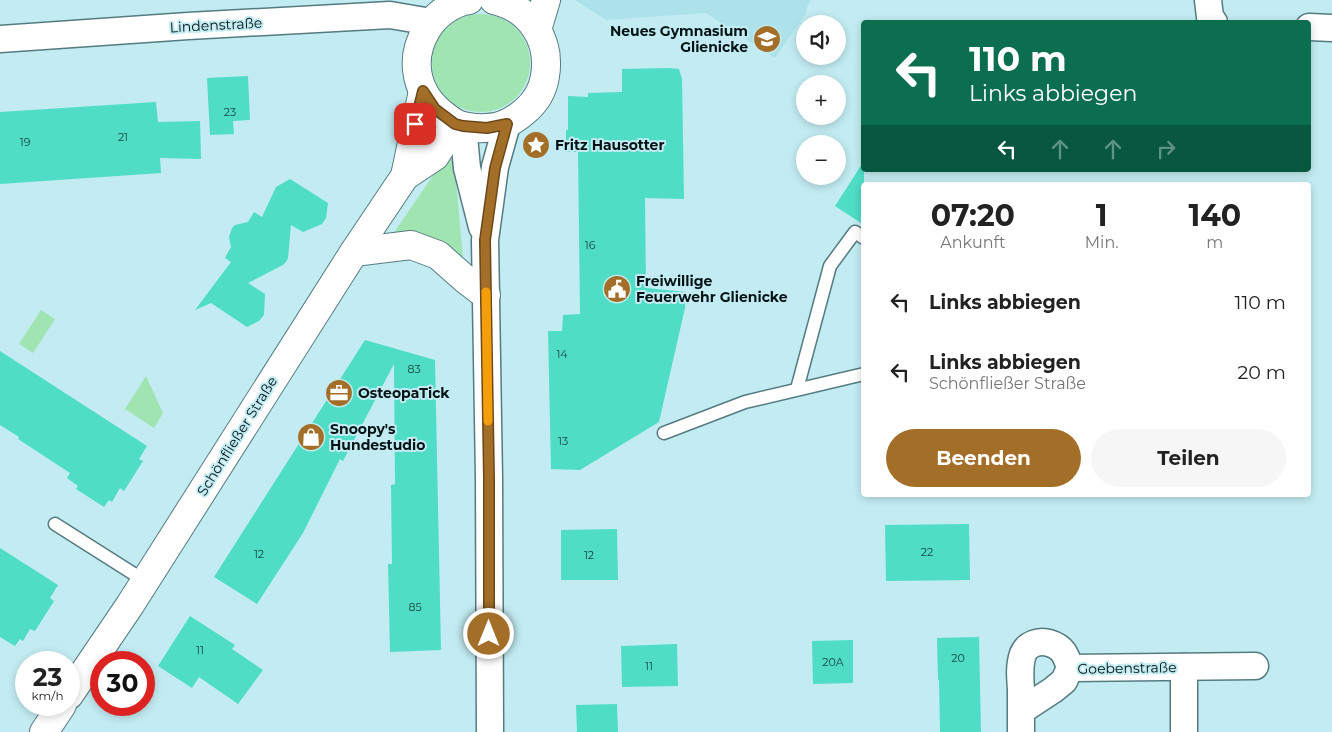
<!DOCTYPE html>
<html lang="de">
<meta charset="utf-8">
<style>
:root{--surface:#fff;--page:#f6f6f6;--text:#222;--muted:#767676;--accent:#a36e27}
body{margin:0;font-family:Montserrat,sans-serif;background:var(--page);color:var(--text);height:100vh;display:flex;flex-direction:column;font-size:19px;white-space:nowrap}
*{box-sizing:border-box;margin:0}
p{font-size:16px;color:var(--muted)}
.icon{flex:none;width:28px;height:28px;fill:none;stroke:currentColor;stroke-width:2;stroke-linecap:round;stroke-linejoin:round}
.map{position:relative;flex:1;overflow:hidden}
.sheet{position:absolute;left:861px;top:182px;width:450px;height:315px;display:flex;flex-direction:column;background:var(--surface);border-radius:5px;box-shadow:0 2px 8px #0003}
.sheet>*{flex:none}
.banner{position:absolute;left:861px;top:20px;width:450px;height:152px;border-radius:5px;box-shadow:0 2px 8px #0003;background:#0b6e4f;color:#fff;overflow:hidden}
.fabs{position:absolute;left:796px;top:15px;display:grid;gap:10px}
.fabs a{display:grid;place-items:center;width:50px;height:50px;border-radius:50%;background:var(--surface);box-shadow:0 2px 8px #0003;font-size:25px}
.speed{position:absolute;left:15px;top:651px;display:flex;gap:10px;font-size:25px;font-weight:700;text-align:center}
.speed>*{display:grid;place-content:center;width:65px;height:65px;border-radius:50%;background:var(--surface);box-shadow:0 2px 8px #0003;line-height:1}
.speed small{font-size:12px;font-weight:400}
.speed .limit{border:8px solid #d22;background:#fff;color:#111}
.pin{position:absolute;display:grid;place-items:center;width:42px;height:42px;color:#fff;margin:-21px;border-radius:10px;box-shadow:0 2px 8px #0006}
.me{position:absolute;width:55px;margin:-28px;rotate:0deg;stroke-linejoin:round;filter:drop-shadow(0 0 4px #0008)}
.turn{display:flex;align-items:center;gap:18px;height:105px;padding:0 25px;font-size:22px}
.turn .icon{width:65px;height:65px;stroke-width:2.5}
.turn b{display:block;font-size:35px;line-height:42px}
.lanes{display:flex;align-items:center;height:48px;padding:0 25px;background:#0003;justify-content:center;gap:25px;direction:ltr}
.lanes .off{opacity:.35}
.eta{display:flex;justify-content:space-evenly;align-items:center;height:85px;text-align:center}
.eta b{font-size:30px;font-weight:700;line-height:35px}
.action{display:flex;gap:10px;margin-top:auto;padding:10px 25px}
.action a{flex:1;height:58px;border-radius:30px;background:var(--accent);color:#fff;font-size:20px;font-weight:700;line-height:58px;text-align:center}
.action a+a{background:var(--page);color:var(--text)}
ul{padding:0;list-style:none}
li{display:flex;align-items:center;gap:15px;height:70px;padding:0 25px}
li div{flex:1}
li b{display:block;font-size:19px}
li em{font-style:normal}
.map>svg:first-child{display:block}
.built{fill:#aee2ea}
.green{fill:#a0e4b2}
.building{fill:#4fddc5}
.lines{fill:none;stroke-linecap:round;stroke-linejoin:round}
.lane-casing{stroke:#557b81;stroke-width:15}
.street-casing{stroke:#557b81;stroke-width:29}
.secondary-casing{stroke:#557b81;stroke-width:30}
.lane{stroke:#fff;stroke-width:12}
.street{stroke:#fff;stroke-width:26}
.secondary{stroke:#fff;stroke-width:28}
.route-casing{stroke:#6a4819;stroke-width:12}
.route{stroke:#a36e27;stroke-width:9}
.slow{stroke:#f59e0b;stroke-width:9}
.labels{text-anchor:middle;stroke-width:4;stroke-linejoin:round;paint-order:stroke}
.number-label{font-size:11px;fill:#184642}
.street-label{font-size:14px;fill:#051316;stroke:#c2ecf2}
.poi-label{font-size:14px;font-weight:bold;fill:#051316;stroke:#c2ecf2;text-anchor:start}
</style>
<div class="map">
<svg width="1332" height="732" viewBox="0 0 1332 732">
<rect width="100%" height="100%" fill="#c2ecf2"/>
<polygon class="built" points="575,0 811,0 807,7 806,13 775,58 706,13 606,20"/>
<g class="green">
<circle cx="481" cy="63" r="49"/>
<polygon points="445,158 454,160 463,258 445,244 425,234 393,234"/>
<polygon points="41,310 55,319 33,353 19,344"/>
<polygon points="146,376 163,413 154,428 125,409"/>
</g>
<g class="building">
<polygon points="669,68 679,69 682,79 684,199 645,198 646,288 686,292 685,308 659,422 580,470 551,469 548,331 562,331 563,315 580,314 578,152 566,152 566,130 568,130 568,96 588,97 588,93 622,92 622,69"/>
<polygon points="248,76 250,120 233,121 234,134 210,135 207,78"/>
<polygon points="156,102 158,122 200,121 201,159 160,158 161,173 0,184 0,112"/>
<polygon points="864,161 864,225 835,206"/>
<polygon points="290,179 328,203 326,218 322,224 303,232 291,225 288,258 286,262 283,265 248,283 265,294 264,315 259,321 247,327 211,303 195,310 231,262 225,258 231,247 229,237 232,228 235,225 248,222 254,212 262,217 276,187"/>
<polygon points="365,340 435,360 441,650 390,652 388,564 392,564 391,485 395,484 394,364 343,461 340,459 303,533 257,604 214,577"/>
<polygon points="0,351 147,446 139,459 143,461 124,491 120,488 112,502 109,500 104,507 76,489 78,486 67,478 70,473 18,439 19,437 0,425"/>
<polygon points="969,524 970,580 886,581 885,525"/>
<polygon points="617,529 618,580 561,580 561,530"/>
<polygon points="0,548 58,585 50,598 54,601 35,631 30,629 23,641 20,639 15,646 0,637"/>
<polygon points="190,616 235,645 232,649 263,670 238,704 199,677 192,688 158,666"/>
<polygon points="979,637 981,732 940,732 939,680 938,680 937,638"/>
<polygon points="853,640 853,683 813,684 812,641"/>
<polygon points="677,644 678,686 622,687 621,646"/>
<polygon points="617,704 618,732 577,732 576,705"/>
</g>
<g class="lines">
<g class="lane-casing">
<g id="lane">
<polyline points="797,389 830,266 855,232 864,238"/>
<polyline points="664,433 745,402 864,374"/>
<polyline points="55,524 145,581"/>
</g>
</g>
<g class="street-casing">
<g id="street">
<polyline points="1208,0 1210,17 1214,22"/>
<polyline points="1309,27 1332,28"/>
<polyline points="0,39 188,26 390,15 431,22"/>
<polyline points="463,126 467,168 482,227"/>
<polyline points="1070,668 1255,666"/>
<path d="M1021,711L1053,690L1064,681L1070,668C1066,655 1063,647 1049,643C1039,640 1027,644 1023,654C1019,665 1020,677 1021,689C1021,703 1021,718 1021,732"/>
<polyline points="490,732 489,478 485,240 495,167 507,124"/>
<polyline points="1184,732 1184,667"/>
</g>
</g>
<g class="secondary-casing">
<g id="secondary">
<path d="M469,0C453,2 435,15 427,29C408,60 416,95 445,116C449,119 453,122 457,124C463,127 470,127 476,128C496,129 509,125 524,112C535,103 543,90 545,76C551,40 530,8 494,0"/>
<polyline points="537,30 546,0"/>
<polyline points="405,176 435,156 455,124"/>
<polyline points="354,252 411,245 438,255 465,279 486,295"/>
<polyline points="69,695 130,605 354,252 405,176 423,91"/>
<polyline points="44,732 62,705"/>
</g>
</g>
<use href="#lane" class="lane"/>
<use href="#street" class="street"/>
<use href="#secondary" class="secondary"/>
</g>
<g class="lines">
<g class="route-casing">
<polyline id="route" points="415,124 423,91 435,109 455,124 463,126 487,128 507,124 495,168 485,240 489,478 489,634"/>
</g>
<use href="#route" class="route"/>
<polyline class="slow" points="486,292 488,421"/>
</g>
<defs>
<g id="school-disc" transform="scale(1.4375)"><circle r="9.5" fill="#a36e27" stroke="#c2ecf2"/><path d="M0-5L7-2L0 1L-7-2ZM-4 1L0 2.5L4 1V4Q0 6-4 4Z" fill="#fff"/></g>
<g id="sight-disc" transform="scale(1.4375)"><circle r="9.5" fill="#a36e27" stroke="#c2ecf2"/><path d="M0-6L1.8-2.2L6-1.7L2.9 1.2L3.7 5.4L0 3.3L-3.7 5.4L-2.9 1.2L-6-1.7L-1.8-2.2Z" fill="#fff"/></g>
<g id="civic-disc" transform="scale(1.4375)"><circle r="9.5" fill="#a36e27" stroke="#c2ecf2"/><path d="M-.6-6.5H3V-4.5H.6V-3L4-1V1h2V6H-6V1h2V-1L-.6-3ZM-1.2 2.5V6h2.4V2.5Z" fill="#fff"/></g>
<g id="office-disc" transform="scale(1.4375)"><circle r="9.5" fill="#a36e27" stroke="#c2ecf2"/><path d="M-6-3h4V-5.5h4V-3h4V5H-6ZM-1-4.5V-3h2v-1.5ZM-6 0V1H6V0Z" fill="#fff"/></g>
<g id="shop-disc" transform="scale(1.4375)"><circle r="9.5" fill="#a36e27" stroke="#c2ecf2"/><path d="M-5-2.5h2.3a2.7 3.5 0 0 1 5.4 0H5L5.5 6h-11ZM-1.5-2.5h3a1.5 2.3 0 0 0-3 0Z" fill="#fff"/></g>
</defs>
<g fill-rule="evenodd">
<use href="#school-disc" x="767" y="39"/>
<use href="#sight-disc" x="536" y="145"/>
<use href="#civic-disc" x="617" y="289"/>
<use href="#office-disc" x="339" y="393"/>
<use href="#shop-disc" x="311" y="437"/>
</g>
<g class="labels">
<g class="number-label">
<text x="230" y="116">23</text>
<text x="123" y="141">21</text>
<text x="25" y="146">19</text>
<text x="590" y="249">16</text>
<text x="562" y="358">14</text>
<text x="414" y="373">83</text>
<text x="563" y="445">13</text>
<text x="927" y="556">22</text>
<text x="259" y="558">12</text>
<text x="589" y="559">12</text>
<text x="415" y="611">85</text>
<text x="200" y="654">11</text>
<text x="958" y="662">20</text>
<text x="833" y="666">20A</text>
<text x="649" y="670">11</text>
</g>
<g class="street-label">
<text transform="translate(216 25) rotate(-3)" y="5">Lindenstraße</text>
<text transform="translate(237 436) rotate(-58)" y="5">Schönfließer Straße</text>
<text transform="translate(1127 668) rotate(-1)" y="5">Goebenstraße</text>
</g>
<g class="poi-label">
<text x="748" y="36" text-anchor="end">Neues Gymnasium<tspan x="748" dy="16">Glienicke</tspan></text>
<text x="555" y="150">Fritz Hausotter</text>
<text x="636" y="286">Freiwillige<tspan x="636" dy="16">Feuerwehr Glienicke</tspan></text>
<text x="358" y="398">OsteopaTick</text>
<text x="330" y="434">Snoopy's<tspan x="330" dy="16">Hundestudio</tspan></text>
</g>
</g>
</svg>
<div class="fabs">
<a><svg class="icon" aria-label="sound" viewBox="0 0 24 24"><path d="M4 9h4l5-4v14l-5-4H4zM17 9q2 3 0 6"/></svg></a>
<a>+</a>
<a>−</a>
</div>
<div class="speed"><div>23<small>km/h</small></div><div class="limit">30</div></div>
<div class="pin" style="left:415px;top:124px;background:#d93025"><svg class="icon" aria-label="arrive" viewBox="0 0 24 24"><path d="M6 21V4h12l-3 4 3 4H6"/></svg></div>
<svg class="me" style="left:489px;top:634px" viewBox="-20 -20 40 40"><circle r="17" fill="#a36e27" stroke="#fff" stroke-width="3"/><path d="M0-11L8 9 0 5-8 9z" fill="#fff"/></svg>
<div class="banner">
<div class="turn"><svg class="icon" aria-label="left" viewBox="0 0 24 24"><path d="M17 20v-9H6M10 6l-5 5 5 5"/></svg><div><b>110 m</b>Links abbiegen</div></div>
<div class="lanes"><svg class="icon" aria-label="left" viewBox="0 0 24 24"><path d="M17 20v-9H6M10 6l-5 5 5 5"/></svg><svg class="icon off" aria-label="ahead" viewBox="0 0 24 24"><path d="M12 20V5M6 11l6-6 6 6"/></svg><svg class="icon off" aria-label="ahead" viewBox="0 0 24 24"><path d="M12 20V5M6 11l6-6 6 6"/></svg><svg class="icon off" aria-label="right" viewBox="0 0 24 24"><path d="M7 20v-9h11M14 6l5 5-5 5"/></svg></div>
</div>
<section class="sheet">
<div class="eta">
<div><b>07:20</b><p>Ankunft</p></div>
<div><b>1</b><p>Min.</p></div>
<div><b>140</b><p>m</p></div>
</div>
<ul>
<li><svg class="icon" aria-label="left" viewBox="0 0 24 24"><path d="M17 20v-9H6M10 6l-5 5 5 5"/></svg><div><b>Links abbiegen</b></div><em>110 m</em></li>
<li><svg class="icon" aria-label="left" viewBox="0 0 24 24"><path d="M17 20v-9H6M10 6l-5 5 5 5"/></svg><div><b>Links abbiegen</b><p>Schönfließer Straße</p></div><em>20 m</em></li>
</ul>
<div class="action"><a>Beenden</a><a>Teilen</a></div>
</section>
</div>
